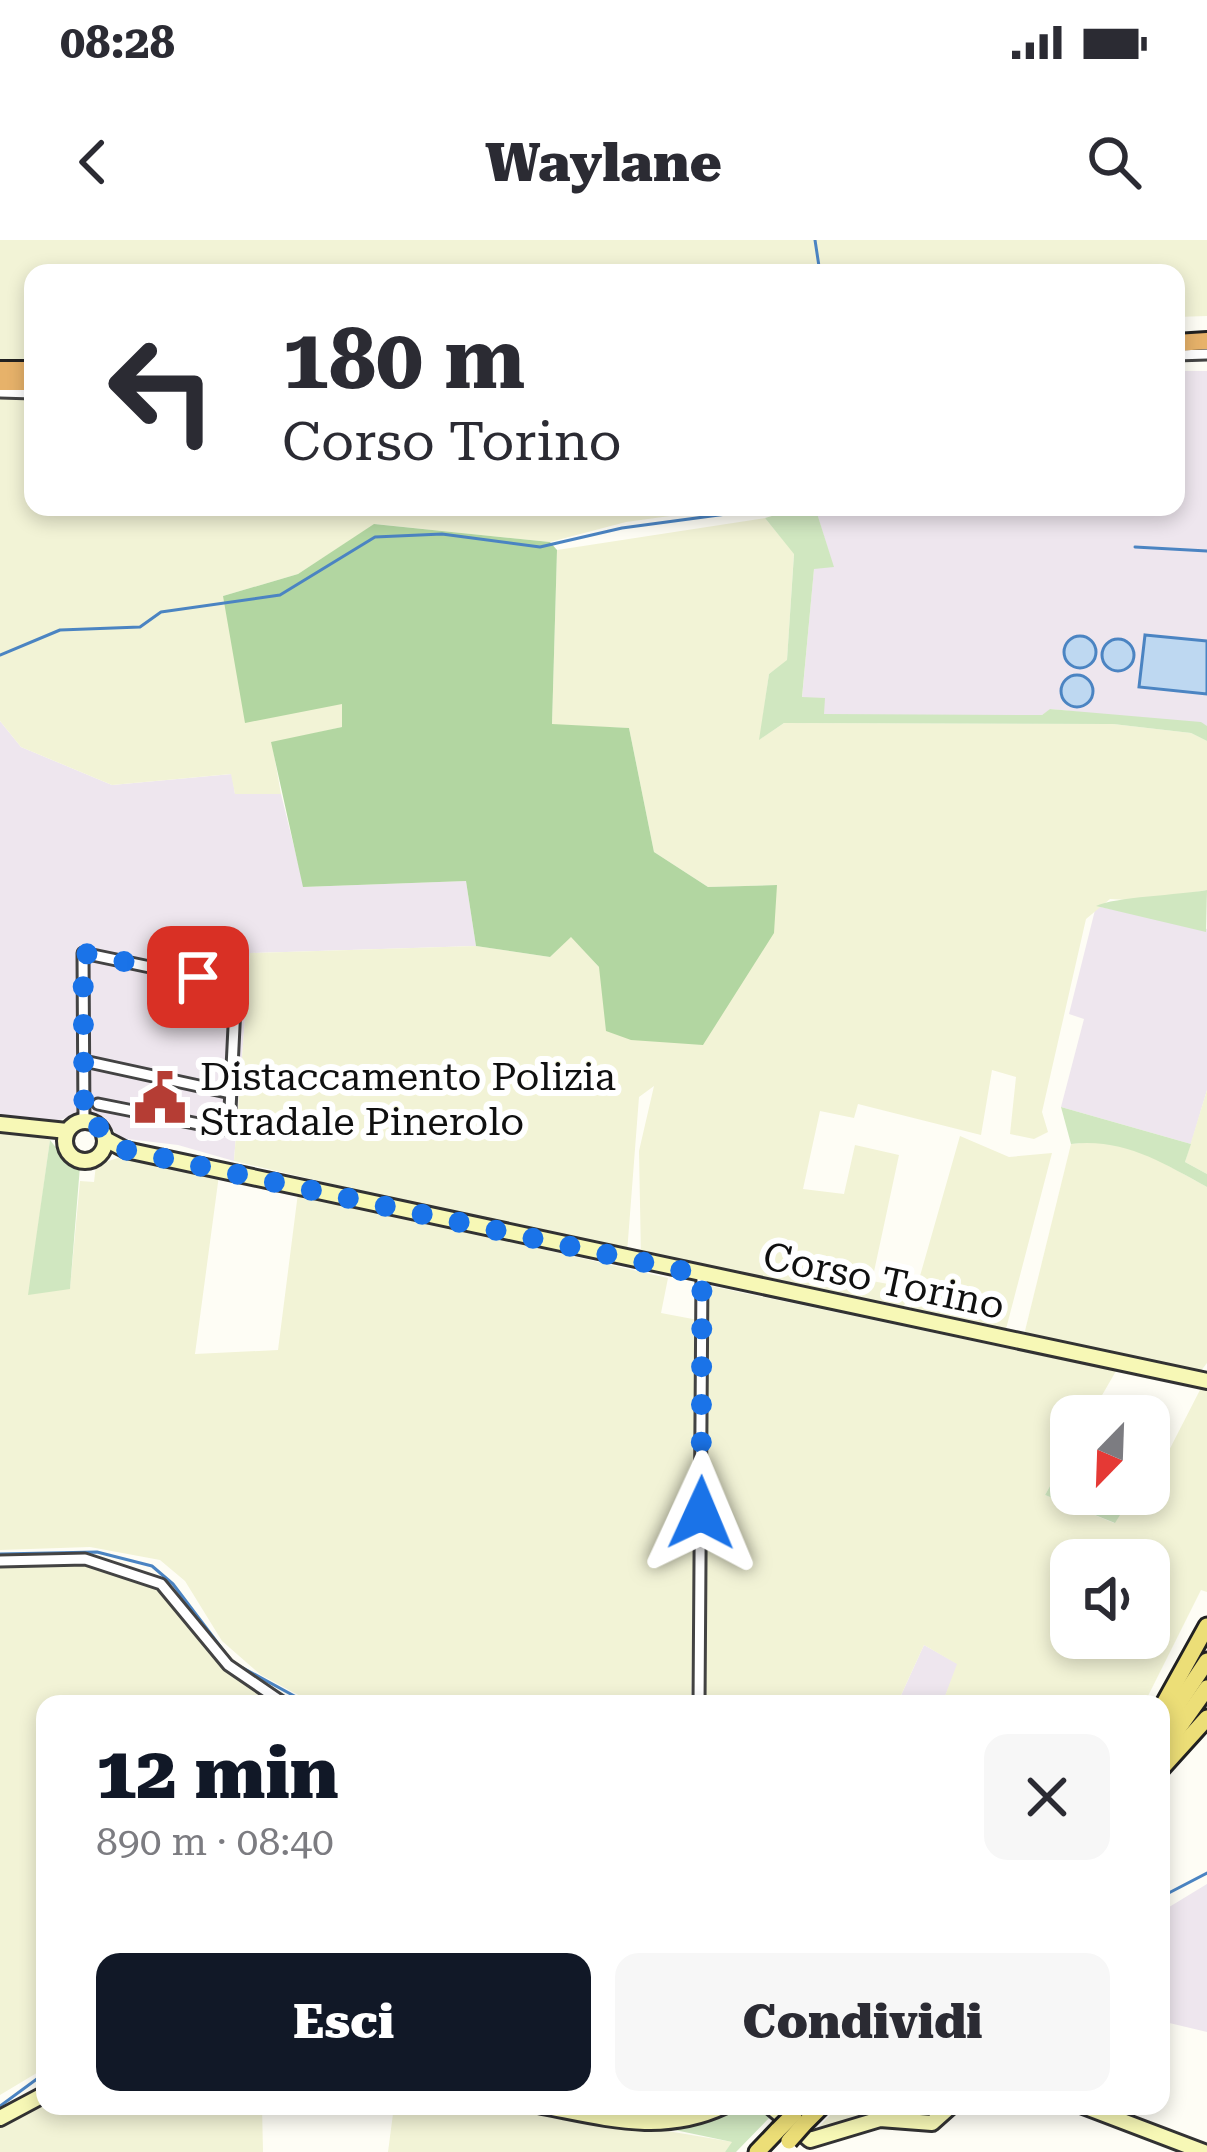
<!DOCTYPE html>
<html lang="it">
<meta charset="utf-8">
<style>
:root{--surface:#fff;--page:#f7f7f7;--text:#2b2b33;--muted:#7c7c81;--accent:#111827}
body{margin:0;font-family:"Roboto Serif",serif;background:var(--page);color:var(--text);height:100vh;display:flex;flex-direction:column;font-size:45px;white-space:nowrap}
*{box-sizing:border-box;margin:0}
p{font-size:39px;color:var(--muted)}
.icon{flex:none;width:66px;height:66px;fill:none;stroke:currentColor;stroke-width:2;stroke-linecap:round;stroke-linejoin:round}
.map{position:relative;flex:1;overflow:hidden}
.details{position:absolute;left:36px;top:1455px;width:1134px;height:420px;display:flex;flex-direction:column;background:var(--surface);border-radius:24px;box-shadow:0 6px 18px #0003}
.details>*{flex:none}
.hud{position:absolute;left:24px;top:24px;width:1161px;height:252px;border-radius:24px;box-shadow:0 6px 18px #0003;background:#fff;color:var(--text);overflow:hidden}
.needle{width:78px;rotate:203deg}
.controls{position:absolute;left:1050px;top:1155px;display:grid;gap:24px}
.controls a{display:grid;place-items:center;width:120px;height:120px;border-radius:24px;background:var(--surface);box-shadow:0 6px 18px #0003;font-size:60px}
.pin{position:absolute;display:grid;place-items:center;width:102px;height:102px;color:#fff;margin:-51px;border-radius:24px;box-shadow:0 6px 18px #0006}
.me{position:absolute;width:132px;margin:-66px;rotate:1deg;stroke-linejoin:round;filter:drop-shadow(0 0 9px #0008)}
.turn{display:flex;align-items:center;gap:42px;height:252px;padding:0 60px;font-size:54px}
.turn .icon{width:156px;height:156px;stroke-width:2.5}
.turn b{display:block;font-size:84px;line-height:102px}
.round{display:grid;place-items:center;flex:none;width:126px;height:126px;border-radius:24px;background:var(--page)}
.headline{display:flex;align-items:center;justify-content:space-between;height:204px;padding:0 60px}
h1{font-size:72px;font-weight:800;line-height:90px;color:var(--accent)}
.primary-button{display:flex;gap:24px;margin-top:auto;padding:24px 60px}
.primary-button a{flex:1;height:138px;border-radius:24px;background:var(--accent);color:#fff;font-size:48px;font-weight:800;line-height:138px;text-align:center}
.primary-button a+a{background:var(--page);color:var(--text)}
.status{display:flex;justify-content:space-between;align-items:center;height:84px;padding:0 60px;background:var(--surface);direction:ltr}
.status svg{height:33px;fill:currentColor}
header{display:flex;justify-content:space-between;align-items:center;height:156px;padding:0 60px;background:var(--surface);font-size:54px;font-weight:800}
.map>svg:first-child{display:block}
.industrial{fill:#eee6ee}
.farmland{fill:#f2f3d6;fill-rule:evenodd}
.green{fill:#d0e7c0}
.forest{fill:#b2d6a1}
.water{fill:#bed8f1;stroke:#4b84c2;stroke-width:3}
.lines{fill:none;stroke-linecap:round;stroke-linejoin:round}
.stream{stroke:#4b84c2;stroke-width:3}
.street-casing{stroke:#434343;stroke-width:15}
.secondary-casing{stroke:#323232;stroke-width:20}
.primary-casing{stroke:#212121;stroke-width:21}
.highway-casing{stroke:#212121;stroke-width:22}
.street{stroke:#fff;stroke-width:9}
.secondary{stroke:#f7f8b6;stroke-width:14}
.primary{stroke:#ecde77;stroke-width:15}
.highway{stroke:#e7b26a;stroke-width:16}
.primary-bridge-casing{stroke:#212121;stroke-width:21;stroke-linecap:butt}
.primary-bridge{stroke:#ecde77;stroke-width:15}
.route{stroke:#1a73e8;stroke-width:21;stroke-dasharray:0 37.8}
.labels{text-anchor:middle;stroke-width:12;stroke-linejoin:round;paint-order:stroke}
.poi-label{font-size:39px;fill:#101010;stroke:#fff;text-anchor:start}
.street-label{font-size:39px;fill:#101010;stroke:#fff}
</style>
<div class="status"><b>08:28</b><svg viewBox="0 0 49 12"><path d="M0 12V9h3v3zM5 12V6h3v6zM10 12V3h3v9zM15 12V0h3v12zM26 1h20v11H26zM47 4h2v5h-2z"/></svg></div>
<header><svg class="icon" aria-label="back" viewBox="0 0 24 24"><path d="M15 5l-7 7 7 7"/></svg>Waylane<svg class="icon" aria-label="search" viewBox="0 0 24 24"><circle cx="10" cy="10" r="6"/><path d="M15 15l6 6"/></svg></header>
<div class="map">
<svg width="1207" height="1912" viewBox="0 0 1207 1912">
<rect width="100%" height="100%" fill="#fefdf5"/>
<g class="industrial">
<polygon points="1176,131 1207,131 1207,486 1051,469 1042,475 850,478 823,474 802,458 814,328 833,326 815,267 1176,267"/>
<polygon points="0,481 21,507 112,545 232,534 235,554 281,554 304,647 466,641 476,706 250,713 234,921 178,905 119,898 104,877 79,872 49,885 0,876"/>
<polygon points="1096,666 1207,689 1207,850 1191,904 1061,867 1084,779 1069,774"/>
<polygon points="924,1405 958,1424 942,1464 897,1464"/>
<polygon points="1207,1644 1207,1792 1161,1781 1161,1672"/>
</g>
<g class="farmland">
<polygon points="0,0 1207,0 1207,76 1176,77 1176,33 33,33 33,119 0,119"/>
<polygon points="0,158 33,159 33,267 736,267 626,282 550,302 375,284 298,334 223,356 342,463 342,487 272,503 281,554 235,554 231,534 112,545 21,507 0,481"/>
<polygon points="765,278 794,313 787,421 769,434 760,499 784,483 1113,484 1191,493 1207,501 1207,650 1147,661 1110,659 1086,679 1042,872 1048,892 1034,899 1010,894 1016,837 992,830 981,895 858,864 854,878 820,871 803,949 844,954 855,905 899,915 872,1041 910,1048 902,1072 641,1017 639,911 654,846 639,857 627,1013 234,921 250,713 476,706 550,717 571,696 599,727 777,645 708,647 654,612 629,488 552,485 557,310"/>
<polygon points="1207,850 1207,934 1185,922"/>
<polygon points="0,890 50,900 29,1054 70,1048 80,941 94,942 96,925 124,916 219,935 195,1114 278,1110 298,953 668,1038 661,1073 698,1080 691,1464 315,1464 261,1435 222,1401 185,1341 160,1320 90,1307 0,1310"/>
<polygon points="960,896 1009,917 1052,913 1006,1089 910,1071"/>
<polygon points="1103,901 1144,912 1207,947 1207,1123 1200,1132 1024,1095 1071,904"/>
<path d="M706,1045L1116,1131L1090,1176H1071V1209L1045,1255L1114,1283L1133,1254H1149V1228L1153,1222L1161,1226L1201,1148L1207,1150V1352L1201,1350L1144,1464H942L957,1424L924,1405L897,1464H703ZM1071,1320H1149V1398H1071Z"/>
<polygon points="89,1322 157,1346 225,1428 278,1464 45,1464 45,1828 0,1855 0,1323"/>
<polygon points="45,1863 262,1866 263,1912 0,1912 0,1886"/>
<polygon points="394,1866 518,1866 733,1902 725,1912 388,1912"/>
<polygon points="581,1866 711,1866 675,1879"/>
<polygon points="839,1866 945,1866 932,1878 878,1873 814,1892"/>
</g>
<g class="green">
<polygon points="803,267 815,267 834,327 814,329 802,457 825,458 824,474 1042,475 1050,469 1201,482 1207,486 1207,501 1191,493 1113,484 784,483 759,500 769,434 787,420 794,314 765,278"/>
<path d="M1207,650L1206,692L1096,666C1114,657 1180,655 1207,650Z"/>
<path d="M1061,867L1191,904L1185,922L1207,934V947C1161,922 1124,898 1071,904Z"/>
<polygon points="50,900 65,919 80,926 70,1049 28,1055"/>
<polygon points="1071,1209 1071,1254 1133,1254 1115,1283 1045,1255"/>
<polygon points="749,1866 772,1875 736,1912 725,1912 732,1902 675,1890"/>
</g>
<polygon class="forest" points="374,284 550,302 557,310 552,484 629,488 654,612 708,647 777,645 774,693 703,805 631,800 606,791 599,727 571,697 550,717 476,706 466,641 303,647 271,502 342,487 342,464 245,483 223,356 298,334"/>
<g class="water">
<polygon points="1145,395 1207,401 1207,454 1139,447"/>
<circle cx="1080" cy="412" r="16"/>
<circle cx="1118" cy="415" r="16"/>
<circle cx="1077" cy="451" r="16"/>
</g>
<g class="lines">
<g class="stream">
<polyline points="815,0 820,33"/>
<polyline points="1135,307 1207,311"/>
<polyline points="0,415 60,390 140,387 161,372 280,355 375,297 442,294 540,307 622,288 778,267"/>
<polyline points="0,1314 97,1312 152,1326 173,1344 232,1422 309,1464"/>
<polyline points="1161,1657 1207,1633"/>
<polyline points="0,1866 45,1833"/>
</g>
<g class="street-casing">
<g id="street">
<polyline points="1176,115 1207,114"/>
<polyline points="0,152 33,153"/>
<polyline points="84,821 231,853"/>
<polyline points="84,881 83,713 236,745 229,890 98,864"/>
<polyline points="0,1321 85,1319 161,1344 228,1425 285,1464"/>
<polyline points="699,1464 702,1035"/>
</g>
</g>
<g class="secondary-casing">
<g id="secondary">
<circle cx="85" cy="901" r="20"/>
<polyline points="0,884 67,891"/>
<polyline points="105,899 126,910 1207,1141"/>
<path d="M542,1866C606,1878 663,1895 724,1866"/>
<polyline points="770,1866 810,1900 880,1879 932,1883 951,1866"/>
<polyline points="1083,1866 1204,1912"/>
<polyline points="0,1878 45,1854"/>
</g>
</g>
<g class="primary-casing">
<g id="primary">
<polyline points="1161,1469 1207,1386"/>
<polyline points="1161,1490 1207,1421"/>
<polyline points="1161,1513 1207,1448"/>
<polyline points="1161,1529 1207,1478"/>
<polyline points="804,1884 822,1866"/>
<polyline points="757,1912 778,1890"/>
</g>
</g>
<g class="highway-casing">
<g id="highway">
<polyline points="1176,103 1207,101"/>
<polyline points="0,130 33,130"/>
<polyline points="0,142 33,142"/>
</g>
</g>
<use href="#street" class="street"/>
<use href="#secondary" class="secondary"/>
<use href="#primary" class="primary"/>
<use href="#highway" class="highway"/>
<g class="primary-bridge-casing">
<g id="primary-bridge">
<polyline points="778,1890 794,1874"/>
<polyline points="789,1901 804,1884"/>
</g>
</g>
<use href="#primary-bridge" class="primary-bridge"/>
</g>
<g class="lines">
<polyline class="route" points="198,737 83,713 84,881 97,884 105,899 126,910 702,1035 701,1273"/>
</g>
<defs>
<g id="civic-bare" transform="scale(4.14)"><path d="M-.6-6.5H3V-4.5H.6V-3L4-1V1h2V6H-6V1h2V-1L-.6-3ZM-1.2 2.5V6h2.4V2.5Z" fill="#b53d34" stroke="#fff" stroke-width="2.5" paint-order="stroke"/></g>
</defs>
<g fill-rule="evenodd">
<use href="#civic-bare" x="160" y="858"/>
</g>
<g class="labels">
<g class="poi-label">
<text x="200" y="850">Distaccamento Polizia<tspan x="200" dy="45">Stradale Pinerolo</tspan></text>
</g>
<g class="street-label">
<text transform="translate(884 1040) rotate(12)" y="14">Corso Torino</text>
</g>
</g>
</svg>
<div class="controls">
<a><svg class="needle" viewBox="-14 -14 28 28"><path d="M0-13l5 13h-10z" fill="#e53935"/><path d="M0 13l5-13h-10z" fill="#7c7c81"/></svg></a>
<a><svg class="icon" aria-label="sound" viewBox="0 0 24 24"><path d="M4 9h4l5-4v14l-5-4H4zM17 9q2 3 0 6"/></svg></a>
</div>
<div class="pin" style="left:198px;top:737px;background:#d93025"><svg class="icon" aria-label="arrive" viewBox="0 0 24 24"><path d="M6 21V4h12l-3 4 3 4H6"/></svg></div>
<svg class="me" style="left:701px;top:1273px" viewBox="-20 -20 40 40"><path d="M0-17L14 15 0 8-14 15z" fill="#1a73e8" stroke="#fff" stroke-width="4"/></svg>
<div class="hud">
<div class="turn"><svg class="icon" aria-label="left" viewBox="0 0 24 24"><path d="M17 20v-9H6M10 6l-5 5 5 5"/></svg><div><b>180 m</b>Corso Torino</div></div>
</div>
<section class="details">
<div class="headline"><div><h1>12 min</h1><p>890 m · 08:40</p></div><a class="round"><svg class="icon" aria-label="close" viewBox="0 0 24 24"><path d="M6 6l12 12M18 6L6 18"/></svg></a></div>
<div class="primary-button"><a>Esci</a><a>Condividi</a></div>
</section>
</div>
